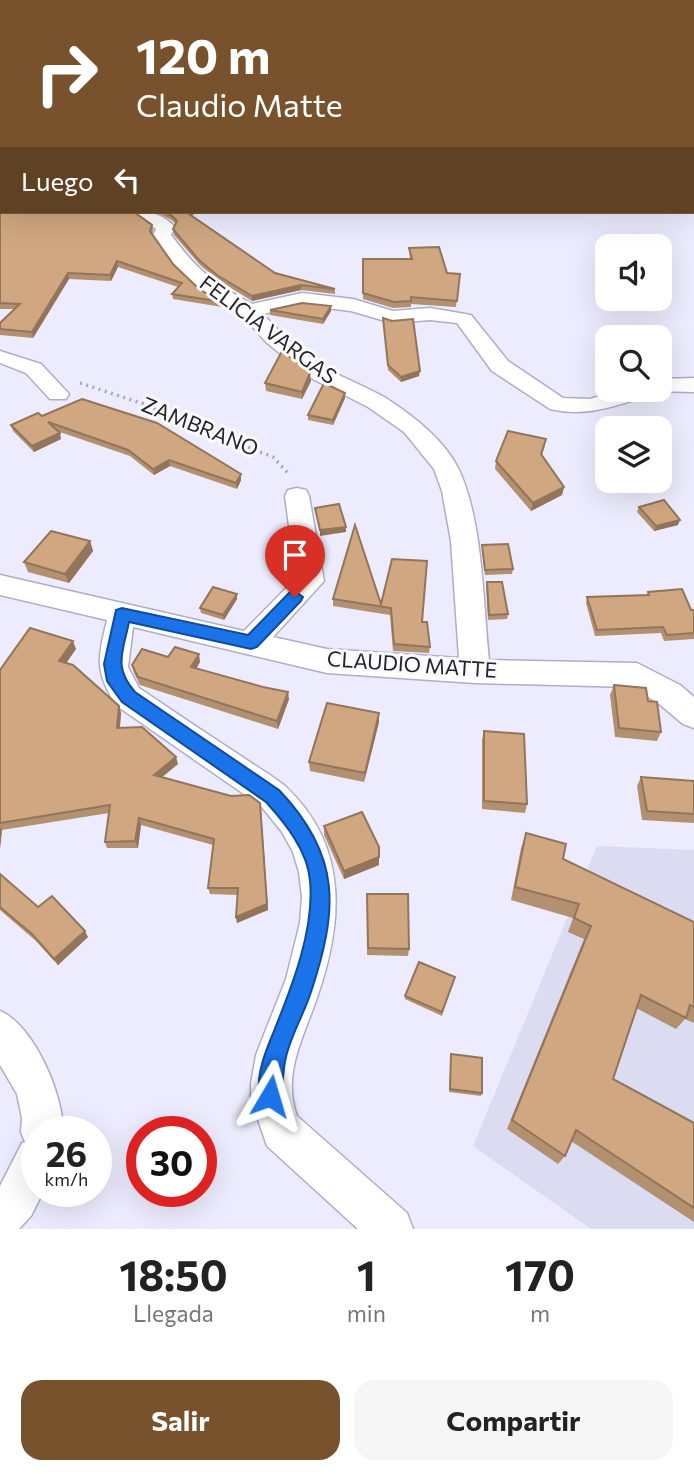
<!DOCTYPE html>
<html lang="es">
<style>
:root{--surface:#fff;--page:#f6f6f6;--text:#222;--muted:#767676;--accent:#77522d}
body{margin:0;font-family:Commissioner,sans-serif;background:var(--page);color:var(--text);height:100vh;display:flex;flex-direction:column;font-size:26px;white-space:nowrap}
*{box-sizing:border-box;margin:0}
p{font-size:23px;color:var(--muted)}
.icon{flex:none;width:38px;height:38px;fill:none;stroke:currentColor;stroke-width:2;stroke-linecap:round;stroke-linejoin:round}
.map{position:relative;height:1229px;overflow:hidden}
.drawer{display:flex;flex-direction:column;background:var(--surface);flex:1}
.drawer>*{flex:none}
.banner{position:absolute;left:0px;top:0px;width:695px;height:214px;box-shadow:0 7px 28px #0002;background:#77522d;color:#fff;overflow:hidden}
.tools{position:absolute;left:595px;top:234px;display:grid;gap:14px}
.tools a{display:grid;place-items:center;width:77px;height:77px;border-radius:14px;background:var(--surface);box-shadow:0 7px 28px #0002;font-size:35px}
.speed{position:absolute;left:21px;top:1116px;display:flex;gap:14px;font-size:35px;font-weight:700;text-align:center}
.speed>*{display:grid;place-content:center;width:91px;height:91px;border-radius:50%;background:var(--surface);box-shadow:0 7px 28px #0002;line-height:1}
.speed small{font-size:18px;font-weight:400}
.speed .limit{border:10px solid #d22;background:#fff;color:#111}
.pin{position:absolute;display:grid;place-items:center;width:60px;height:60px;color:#fff;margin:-72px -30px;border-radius:50% 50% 50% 0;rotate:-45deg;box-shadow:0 0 7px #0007}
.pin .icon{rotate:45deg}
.me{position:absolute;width:77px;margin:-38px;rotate:7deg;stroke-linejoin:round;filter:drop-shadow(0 0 5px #0008)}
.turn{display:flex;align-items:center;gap:24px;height:147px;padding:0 21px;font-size:32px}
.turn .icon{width:91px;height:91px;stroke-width:2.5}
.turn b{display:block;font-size:49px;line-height:60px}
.then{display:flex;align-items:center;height:66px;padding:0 21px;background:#0003;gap:14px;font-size:26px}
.eta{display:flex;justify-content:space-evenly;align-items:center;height:119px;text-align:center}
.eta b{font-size:42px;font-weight:700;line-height:49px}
.primary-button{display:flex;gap:14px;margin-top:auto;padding:14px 21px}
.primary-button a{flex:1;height:80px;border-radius:21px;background:var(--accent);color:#fff;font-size:28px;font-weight:700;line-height:80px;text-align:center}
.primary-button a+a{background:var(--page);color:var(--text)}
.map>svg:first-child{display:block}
.built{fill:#dbdbf1}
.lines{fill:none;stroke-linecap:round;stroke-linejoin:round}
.lane-casing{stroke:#aeadca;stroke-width:3}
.street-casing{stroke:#aeadca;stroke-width:3}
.secondary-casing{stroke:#aeadca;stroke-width:3}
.path{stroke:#a8a8b8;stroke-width:3.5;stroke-dasharray:2 4.5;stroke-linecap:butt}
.lane{fill:#fff;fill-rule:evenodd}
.street{fill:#fff;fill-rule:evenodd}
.secondary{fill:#fff;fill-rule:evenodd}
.wall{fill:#b3906f}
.shaded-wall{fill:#92755a}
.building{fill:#d0a781;stroke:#92755a;stroke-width:2}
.route{fill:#1a73e8;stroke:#114b97;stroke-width:2}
.labels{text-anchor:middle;stroke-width:6;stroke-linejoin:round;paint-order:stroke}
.street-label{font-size:21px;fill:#24232e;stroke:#fbfbfb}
</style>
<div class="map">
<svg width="694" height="1229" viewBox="0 0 694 1229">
<rect width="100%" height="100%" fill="#ececfe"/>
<polygon class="built" points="597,846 694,850 694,1229 591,1229 473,1146"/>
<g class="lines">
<g class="lane-casing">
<polygon id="lane" points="491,0 501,2 493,2"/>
</g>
<g class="street-casing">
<g id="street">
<polygon points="2,18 2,26 0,27 0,19"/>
<polygon points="0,204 2,212 8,213 0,215"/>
<path d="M132,212C149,211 163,214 175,227L171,235C197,270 214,284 252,304L302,293L353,299L393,311L430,308L471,315L508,361L563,398L590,399L619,390H660V379L694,378V392L653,391L651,395C617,405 586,418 550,409L492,371L457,323L430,320L392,323L351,311L302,305L263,314C281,334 303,355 327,369C346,379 366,387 384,397C411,414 442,438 457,466C483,516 483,603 489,660L637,663L680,685L694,697V728L683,724L658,703L632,687L475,683L327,673L133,627L128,667L139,688C173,711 207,734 241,756C255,766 272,775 285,786C353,849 342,931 313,1009C300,1044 283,1078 297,1116L407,1213L413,1229H358L267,1146L251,1099V1084L256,1055L286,979L300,923L302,897L299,872L293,852L282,832L261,806L117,706C94,672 98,658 107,620L0,595V575L244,631L296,578L285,496L288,490L297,488L306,490L309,496L324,581L273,637L327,649L459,658L451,541L442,491L434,469L404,432L368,407L309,377L266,342L242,315L202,293L176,268L153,235L156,229Z"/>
<polygon points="0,351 41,364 69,394 66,399 50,399 26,373 0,363"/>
<path d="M0,1011C34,1025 64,1096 63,1132H37V1192H43L31,1216L19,1229H0V1186L22,1143L25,1142L21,1132L22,1118L17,1094L0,1065Z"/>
</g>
</g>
<g class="secondary-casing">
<rect id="secondary" x="693" y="49" width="1" height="10"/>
</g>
<polyline class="path" points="80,383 147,405 164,414 183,415 206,431 273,457 289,474"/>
<use href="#lane" class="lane"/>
<use href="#street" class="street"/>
<use href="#secondary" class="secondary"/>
</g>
<g class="wall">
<polygon points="0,211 152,225 153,230 152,234 173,264 199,289 222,302 222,307 173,299 172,294 178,287 118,267 111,281 69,279 33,338 0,335 0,323 14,309 0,309"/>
<polygon points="156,212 201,212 191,215 275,273 335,289 335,294 301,290 252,301 218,280 200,265 174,235 173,229 176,224 172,220"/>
<polygon points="409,248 447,273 460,274 456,307 411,304 411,307 393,308 363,299 363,259 410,259"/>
<polygon points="270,310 331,311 323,324 270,315"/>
<polygon points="383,318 419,376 401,382 388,370"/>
<polygon points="311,381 302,399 266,391 265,383"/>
<polygon points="345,393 345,398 333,425 308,420 308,415"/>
<polygon points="42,416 241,480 237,489 170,466 154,475 130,456 57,431 61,439 34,452 13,431 11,425"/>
<polygon points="545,446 542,455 564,487 562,495 531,511 495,469 496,461"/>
<polygon points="639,507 678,525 654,531 637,512"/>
<polygon points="90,541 93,551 69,583 28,572 24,562"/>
<polygon points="482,545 513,569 512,574 485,575 482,550"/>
<polygon points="487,582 508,614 507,619 488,620 486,587"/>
<polygon points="648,592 691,610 694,610 694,639 664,641 661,633 595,636 586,603 587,597 647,595"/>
<polygon points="237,594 237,599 224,620 201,613 200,608"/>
<polygon points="333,599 381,604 422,622 430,647 429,653 393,651 390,615 333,606"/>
<polygon points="76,649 66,663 119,706 121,713 120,728 178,764 162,777 261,810 268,910 237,923 236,917 238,895 210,894 208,888 213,845 141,825 138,848 107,848 105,842 109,813 2,830 0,848 0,670"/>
<polygon points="168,657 200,662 196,668 289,699 278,729 140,685 134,673 132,665"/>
<polygon points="614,685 648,701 661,732 657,741 615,737 610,695"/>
<polygon points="379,713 379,722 364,782 310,771 309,762"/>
<polygon points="484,731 527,804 525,813 482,809 482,740"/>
<polygon points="641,777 694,781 694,823 642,820 637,786"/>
<polygon points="324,826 379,865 344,879 324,835"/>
<polygon points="526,833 563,859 694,922 694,1023 685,1019 676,1029 636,1008 613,1079 694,1123 694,1222 571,1141 565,1156 558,1164 507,1129 584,939 568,932 573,918 511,900 521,848"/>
<polygon points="0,874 38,907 88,937 58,965 36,941 0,910"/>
<polygon points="367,894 409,949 408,956 367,955"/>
<polygon points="455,977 442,1016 405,999 405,996"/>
<polygon points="451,1054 482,1093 481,1096 449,1092"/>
</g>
<g class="shaded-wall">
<polygon points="186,212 201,212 186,217"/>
<polygon points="117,261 118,267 111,281 110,275"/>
<polygon points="68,273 69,279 33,338 32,332"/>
<polygon points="301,285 301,290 252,301 252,296"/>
<polygon points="331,306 331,311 323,324 323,319"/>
<polygon points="420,371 419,376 401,382 401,377"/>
<polygon points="310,373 311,381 302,399 302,392"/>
<polygon points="345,393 345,398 333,425 333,420"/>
<polygon points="60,433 61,439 34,452 32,446"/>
<polygon points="169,460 170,466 154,475 153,469"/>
<polygon points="241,474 241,480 237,489 236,483"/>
<polygon points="564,487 562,495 531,511 533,503"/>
<polygon points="680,520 678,525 654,531 656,526"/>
<polygon points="346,527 346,532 320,536 320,530"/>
<polygon points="90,541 93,551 69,583 65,574"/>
<polygon points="237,594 237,599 224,620 223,615"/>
<polygon points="73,641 76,649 62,669 59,661"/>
<polygon points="199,654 200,662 193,675 191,667"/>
<polygon points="288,692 289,699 278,729 277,721"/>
<polygon points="119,706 121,713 119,735 117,728"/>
<polygon points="379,713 379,722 364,782 365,773"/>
<polygon points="176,757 178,764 156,782 154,775"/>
<polygon points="261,810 268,910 237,923 236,917"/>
<polygon points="139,818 141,825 138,848 135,841"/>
<polygon points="0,827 2,830 0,848"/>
<polygon points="379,857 379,865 344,879 344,871"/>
<polygon points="85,931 88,937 58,965 54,959"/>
</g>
<g class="building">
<polygon points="0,0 24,0 20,2 2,2 2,10 0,11"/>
<polygon points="37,0 234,0 244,2 36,2"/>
<polygon points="287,0 383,1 445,0 444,2 291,2"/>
<polygon points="2,71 2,129 0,131 0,74"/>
<polygon points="0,148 2,149 2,202 0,197"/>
<polygon points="0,211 134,212 152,225 150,231 173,264 199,289 222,302 172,294 182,283 117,261 110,275 68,273 32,332 0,329 0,323 20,304 0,303"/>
<polygon points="165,212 186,212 275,273 335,289 301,285 252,296 217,275 199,260 173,229 177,221 171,215"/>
<polygon points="439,247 447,273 460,274 457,301 411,297 411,301 394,302 363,293 363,259 412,259 409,248"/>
<polygon points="302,303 331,306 323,319 270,310"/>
<polygon points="383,318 392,321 413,319 420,371 401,377 388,365"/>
<polygon points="282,351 310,373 302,392 265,383"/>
<polygon points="324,383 345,393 333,420 308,415"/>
<polygon points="82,399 157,423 241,474 236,483 169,460 153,469 128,450 48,422 60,433 32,446 11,425 38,413 42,416"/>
<polygon points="508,431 546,439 541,454 564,487 533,503 496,461"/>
<polygon points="664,500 680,520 656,526 639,507"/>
<polygon points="339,504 346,527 320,530 315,508"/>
<polygon points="355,525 381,604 392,559 427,561 422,622 427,622 430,647 394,644 391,608 333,599"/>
<polygon points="51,531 90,541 65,574 24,562"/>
<polygon points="508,544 513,569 485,570 482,545"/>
<polygon points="487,582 502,582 508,614 489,615"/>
<polygon points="213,587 237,594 223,615 200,608"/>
<polygon points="682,589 691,610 694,610 694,633 667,635 663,627 597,630 587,597 649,595 648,592"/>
<polygon points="30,628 73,641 59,661 73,665 119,706 117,728 142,727 176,757 154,775 231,796 249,795 260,803 267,904 236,917 238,888 208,888 214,839 139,818 135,841 105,842 110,805 0,823 0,670"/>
<polygon points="175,647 199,654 191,667 263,687 288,692 277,721 138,677 132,665 142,649 168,657"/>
<polygon points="614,685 646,688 648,701 657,702 661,732 619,728"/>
<polygon points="327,703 379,713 365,773 309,762"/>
<polygon points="484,731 524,734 527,804 484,801"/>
<polygon points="641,777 694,781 694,814 647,811"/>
<polygon points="362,812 379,847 379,857 344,871 324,826"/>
<polygon points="526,833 566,844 563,859 694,922 694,1007 690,1005 686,1018 641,995 613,1079 694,1123 694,1208 576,1130 565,1156 512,1120 591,926 574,918 579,904 515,887"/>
<polygon points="0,874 38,907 52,896 85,931 54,959 32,934 0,907"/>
<polygon points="367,894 408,894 409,949 368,948"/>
<polygon points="419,962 455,977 442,1012 405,996"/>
<polygon points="451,1054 482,1058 482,1093 450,1089"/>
</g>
<path class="route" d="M295,591L303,597L301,601L257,647L251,649L129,622C123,652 113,667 135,692L279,790C342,856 338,910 311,992C304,1014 291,1035 286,1057C282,1072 284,1089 278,1104L270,1107L262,1104C253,1084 264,1055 272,1036C290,991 315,931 310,881C308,851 285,823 266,802L122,702L107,681L104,664L116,610L122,608L248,635L290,592Z"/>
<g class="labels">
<g class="street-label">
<text transform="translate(268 330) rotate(37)" y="7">FELICIA VARGAS</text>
<text transform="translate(200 427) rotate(22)" y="7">ZAMBRANO</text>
<text transform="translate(412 665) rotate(4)" y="7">CLAUDIO MATTE</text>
</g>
</g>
</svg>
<div class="tools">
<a><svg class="icon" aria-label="sound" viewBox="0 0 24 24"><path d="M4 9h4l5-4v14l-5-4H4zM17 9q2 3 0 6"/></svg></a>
<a><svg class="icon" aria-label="search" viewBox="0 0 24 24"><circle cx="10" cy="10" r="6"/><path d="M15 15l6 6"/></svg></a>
<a><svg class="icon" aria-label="layers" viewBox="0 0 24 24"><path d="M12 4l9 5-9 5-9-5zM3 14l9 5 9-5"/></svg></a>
</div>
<div class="speed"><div>26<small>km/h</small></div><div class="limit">30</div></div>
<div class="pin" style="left:295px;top:597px;background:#d93025"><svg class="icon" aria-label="arrive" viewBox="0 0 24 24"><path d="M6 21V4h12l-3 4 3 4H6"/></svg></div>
<svg class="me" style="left:270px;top:1096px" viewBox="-20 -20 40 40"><path d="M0-17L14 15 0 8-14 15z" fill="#1a73e8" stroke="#fff" stroke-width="4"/></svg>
<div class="banner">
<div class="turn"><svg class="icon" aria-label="right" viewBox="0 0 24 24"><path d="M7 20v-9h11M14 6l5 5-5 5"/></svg><div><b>120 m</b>Claudio Matte</div></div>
<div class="then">Luego<svg class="icon" aria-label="left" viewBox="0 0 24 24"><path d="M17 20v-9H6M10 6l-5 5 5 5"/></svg></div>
</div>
</div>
<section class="drawer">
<div class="eta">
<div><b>18:50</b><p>Llegada</p></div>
<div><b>1</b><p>min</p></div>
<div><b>170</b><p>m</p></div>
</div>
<div class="primary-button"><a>Salir</a><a>Compartir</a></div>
</section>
